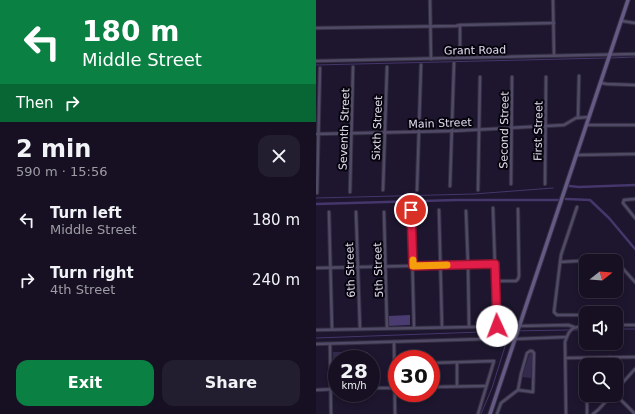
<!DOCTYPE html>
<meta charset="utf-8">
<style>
:root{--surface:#161022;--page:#231e2f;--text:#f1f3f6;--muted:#9e9da5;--line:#353040;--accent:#0b8043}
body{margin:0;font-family:"DejaVu Sans",sans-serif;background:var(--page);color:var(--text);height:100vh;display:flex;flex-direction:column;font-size:15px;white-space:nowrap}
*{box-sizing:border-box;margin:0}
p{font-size:13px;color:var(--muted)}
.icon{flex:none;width:22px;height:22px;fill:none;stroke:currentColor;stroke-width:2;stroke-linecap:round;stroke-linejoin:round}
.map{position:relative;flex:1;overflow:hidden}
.panel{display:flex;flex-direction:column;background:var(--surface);width:316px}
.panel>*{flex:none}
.hud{background:#0b8043;color:#fff;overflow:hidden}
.needle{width:26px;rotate:73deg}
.buttons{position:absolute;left:263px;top:254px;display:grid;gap:8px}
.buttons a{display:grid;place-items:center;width:44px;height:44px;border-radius:8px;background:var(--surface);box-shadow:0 2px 6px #0003,0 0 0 1px var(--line);font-size:20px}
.speed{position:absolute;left:12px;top:350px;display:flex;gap:8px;font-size:20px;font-weight:700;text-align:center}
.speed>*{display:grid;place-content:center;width:52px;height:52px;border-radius:50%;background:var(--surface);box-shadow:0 2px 6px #0003,0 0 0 1px var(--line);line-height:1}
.speed small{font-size:10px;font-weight:400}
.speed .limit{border:6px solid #d22;background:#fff;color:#111}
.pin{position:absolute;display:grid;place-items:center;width:34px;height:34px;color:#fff;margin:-17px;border:2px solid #fff;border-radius:50%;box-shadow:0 1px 4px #0007}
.me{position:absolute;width:44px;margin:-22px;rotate:358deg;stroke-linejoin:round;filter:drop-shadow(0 0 3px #0008)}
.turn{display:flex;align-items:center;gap:14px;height:84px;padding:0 16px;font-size:18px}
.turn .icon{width:52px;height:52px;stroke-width:2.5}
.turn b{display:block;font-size:28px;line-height:34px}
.then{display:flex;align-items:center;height:38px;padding:0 16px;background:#0003;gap:8px;font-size:15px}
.round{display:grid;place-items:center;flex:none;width:42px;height:42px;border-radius:12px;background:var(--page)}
.headline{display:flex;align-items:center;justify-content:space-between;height:68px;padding:0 16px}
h1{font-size:24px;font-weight:600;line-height:30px}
.cta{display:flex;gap:8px;margin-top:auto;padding:8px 16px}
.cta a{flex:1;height:46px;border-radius:12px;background:var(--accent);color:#fff;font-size:16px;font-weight:600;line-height:46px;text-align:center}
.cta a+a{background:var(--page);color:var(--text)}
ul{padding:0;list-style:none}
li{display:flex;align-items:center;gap:12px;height:60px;padding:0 16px}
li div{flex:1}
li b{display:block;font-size:15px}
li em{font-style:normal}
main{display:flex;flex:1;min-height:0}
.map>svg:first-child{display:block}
.green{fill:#342a4d}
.forest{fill:#4a3b70}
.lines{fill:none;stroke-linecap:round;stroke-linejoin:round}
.stream{stroke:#45366b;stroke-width:1}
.canal{stroke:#45366b;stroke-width:2.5}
.minor-casing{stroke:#332e41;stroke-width:4.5}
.secondary-casing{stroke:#332e41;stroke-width:5.5}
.minor{stroke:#514a67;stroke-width:2.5}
.secondary{stroke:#655a85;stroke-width:3.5}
.route-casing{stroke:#92132f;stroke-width:10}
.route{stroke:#e11d48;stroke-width:7}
.slow{stroke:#f59e0b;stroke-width:7}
.labels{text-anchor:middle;stroke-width:4;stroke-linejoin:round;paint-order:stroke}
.street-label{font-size:11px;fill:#e0dced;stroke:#07040e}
</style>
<main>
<section class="panel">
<div class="hud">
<div class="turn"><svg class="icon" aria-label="left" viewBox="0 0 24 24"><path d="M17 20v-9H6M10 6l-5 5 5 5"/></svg><div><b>180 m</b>Middle Street</div></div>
<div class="then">Then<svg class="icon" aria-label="right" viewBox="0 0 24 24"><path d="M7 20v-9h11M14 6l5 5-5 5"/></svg></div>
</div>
<div class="headline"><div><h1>2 min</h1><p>590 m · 15:56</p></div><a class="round"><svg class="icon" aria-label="close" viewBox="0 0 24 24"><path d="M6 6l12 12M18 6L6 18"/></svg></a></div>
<ul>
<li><svg class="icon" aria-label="left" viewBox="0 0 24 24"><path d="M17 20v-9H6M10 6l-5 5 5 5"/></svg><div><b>Turn left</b><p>Middle Street</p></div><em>180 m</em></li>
<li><svg class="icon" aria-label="right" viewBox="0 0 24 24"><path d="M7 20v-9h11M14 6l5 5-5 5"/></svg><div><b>Turn right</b><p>4th Street</p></div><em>240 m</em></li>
</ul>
<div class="cta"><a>Exit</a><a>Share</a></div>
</section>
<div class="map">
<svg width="319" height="414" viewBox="0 0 319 414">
<rect width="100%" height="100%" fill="#1d162e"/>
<g class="green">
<polygon points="17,352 52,352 53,359 21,359 21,386 18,386"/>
<polygon points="214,352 217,354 215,378 206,377"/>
</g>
<polygon class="forest" points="94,315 94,325 72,326 72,316"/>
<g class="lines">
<g class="stream">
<polyline points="294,58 319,57"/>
<polyline points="0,65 290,58"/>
<polyline points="0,198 158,194 237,188"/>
<polyline points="300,329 319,329"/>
<polyline points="256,330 270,330"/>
<polyline points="0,338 193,331 253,330"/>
<polyline points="165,414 176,388 191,340"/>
</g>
<g class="canal">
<polyline points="253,186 263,187 319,185"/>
<polyline points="250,199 274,200 293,218 319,249"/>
<polyline points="0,204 140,200 243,200"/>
</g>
<g class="minor-casing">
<g id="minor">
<polyline points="114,0 115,59"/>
<polyline points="237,0 238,56"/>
<polyline points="306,21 319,23"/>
<polyline points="144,25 144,54"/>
<polyline points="0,28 140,26 144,25 238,23"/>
<polyline points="0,61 319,54"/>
<polyline points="285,83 291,84 319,85"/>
<polyline points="262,118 263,76"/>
<polyline points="271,125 319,125"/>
<polyline points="0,134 136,131 248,125 260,118 273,117"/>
<polyline points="261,155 319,154"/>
<polyline points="195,184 196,77"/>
<polyline points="229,184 230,77"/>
<polyline points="134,186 138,63"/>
<polyline points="67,190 71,67"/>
<polyline points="101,190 105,65"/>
<polyline points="162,190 164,77"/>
<polyline points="34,192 37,67"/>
<polyline points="1,193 4,68"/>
<polyline points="319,199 308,200 307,203 319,218"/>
<polyline points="261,207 245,255 238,312 241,315 269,315 269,326"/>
<polyline points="177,208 181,326"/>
<polyline points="95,210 98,327"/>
<polyline points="123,210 126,327"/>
<polyline points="150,211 152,265 153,326"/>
<polyline points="13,212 16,329"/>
<polyline points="40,212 44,329"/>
<polyline points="68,212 71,328"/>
<polyline points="300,261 319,282"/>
<polyline points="244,262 296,259 299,261"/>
<polyline points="0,268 179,264"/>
<polyline points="179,281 200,281 202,279 203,276 202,209"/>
<polyline points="300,325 319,325"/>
<polyline points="0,330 252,325 258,327"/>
<polyline points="199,339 251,337"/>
<polyline points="78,342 79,414"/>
<polyline points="0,344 199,338"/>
<polyline points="14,344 15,414"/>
<polyline points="249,358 319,357"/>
<polyline points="115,363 178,361 162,414"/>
<polyline points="141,363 141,386"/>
<polyline points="287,365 294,357"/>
<polyline points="115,387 170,386"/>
<polyline points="55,388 81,388"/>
<polyline points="0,390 21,389"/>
<polyline points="300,390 319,369"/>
<polyline points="271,395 271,414"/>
<polyline points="300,395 319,414"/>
<polyline points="181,414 185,403 202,390 205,374 211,353 214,351 216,351 218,353 217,392 202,390"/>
<path d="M250,414L249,342C253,329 256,327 269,326"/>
<polyline points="277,414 282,410 296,395"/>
</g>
</g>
<g class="secondary-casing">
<polyline id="secondary" points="174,414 312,0"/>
</g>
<use href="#minor" class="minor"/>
<use href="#secondary" class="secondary"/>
</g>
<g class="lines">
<g class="route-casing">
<polyline id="route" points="95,210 97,266 179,264 181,326"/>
</g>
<use href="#route" class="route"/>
<polyline class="slow" points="97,260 97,266 131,265"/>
</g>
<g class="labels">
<g class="street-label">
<text transform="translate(159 50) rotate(-1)" y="4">Grant Road</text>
<text transform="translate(124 123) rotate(-2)" y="4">Main Street</text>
<text transform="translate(61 128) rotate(-88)" y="4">Sixth Street</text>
<text transform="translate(28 129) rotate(-88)" y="4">Seventh Street</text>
<text transform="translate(188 130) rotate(-89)" y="4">Second Street</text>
<text transform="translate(222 131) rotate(-89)" y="4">First Street</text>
<text transform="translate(34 270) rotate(-92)" y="4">6th Street</text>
<text transform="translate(62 270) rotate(-92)" y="4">5th Street</text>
</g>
</g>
</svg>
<div class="buttons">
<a><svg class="needle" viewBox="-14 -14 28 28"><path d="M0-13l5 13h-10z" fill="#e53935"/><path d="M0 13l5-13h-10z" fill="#9e9da5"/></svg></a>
<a><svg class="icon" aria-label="sound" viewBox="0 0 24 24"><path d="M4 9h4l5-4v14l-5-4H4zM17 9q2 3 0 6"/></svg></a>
<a><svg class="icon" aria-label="search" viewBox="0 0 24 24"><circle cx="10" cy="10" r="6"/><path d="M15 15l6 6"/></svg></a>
</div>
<div class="speed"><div>28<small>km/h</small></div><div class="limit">30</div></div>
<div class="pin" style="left:95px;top:210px;background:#d93025"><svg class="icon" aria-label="arrive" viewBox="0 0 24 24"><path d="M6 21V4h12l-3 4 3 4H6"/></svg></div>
<svg class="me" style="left:181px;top:326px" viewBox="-20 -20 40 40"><circle r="19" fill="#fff"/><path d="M0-13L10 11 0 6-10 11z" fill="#e11d48"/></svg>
</div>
</main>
